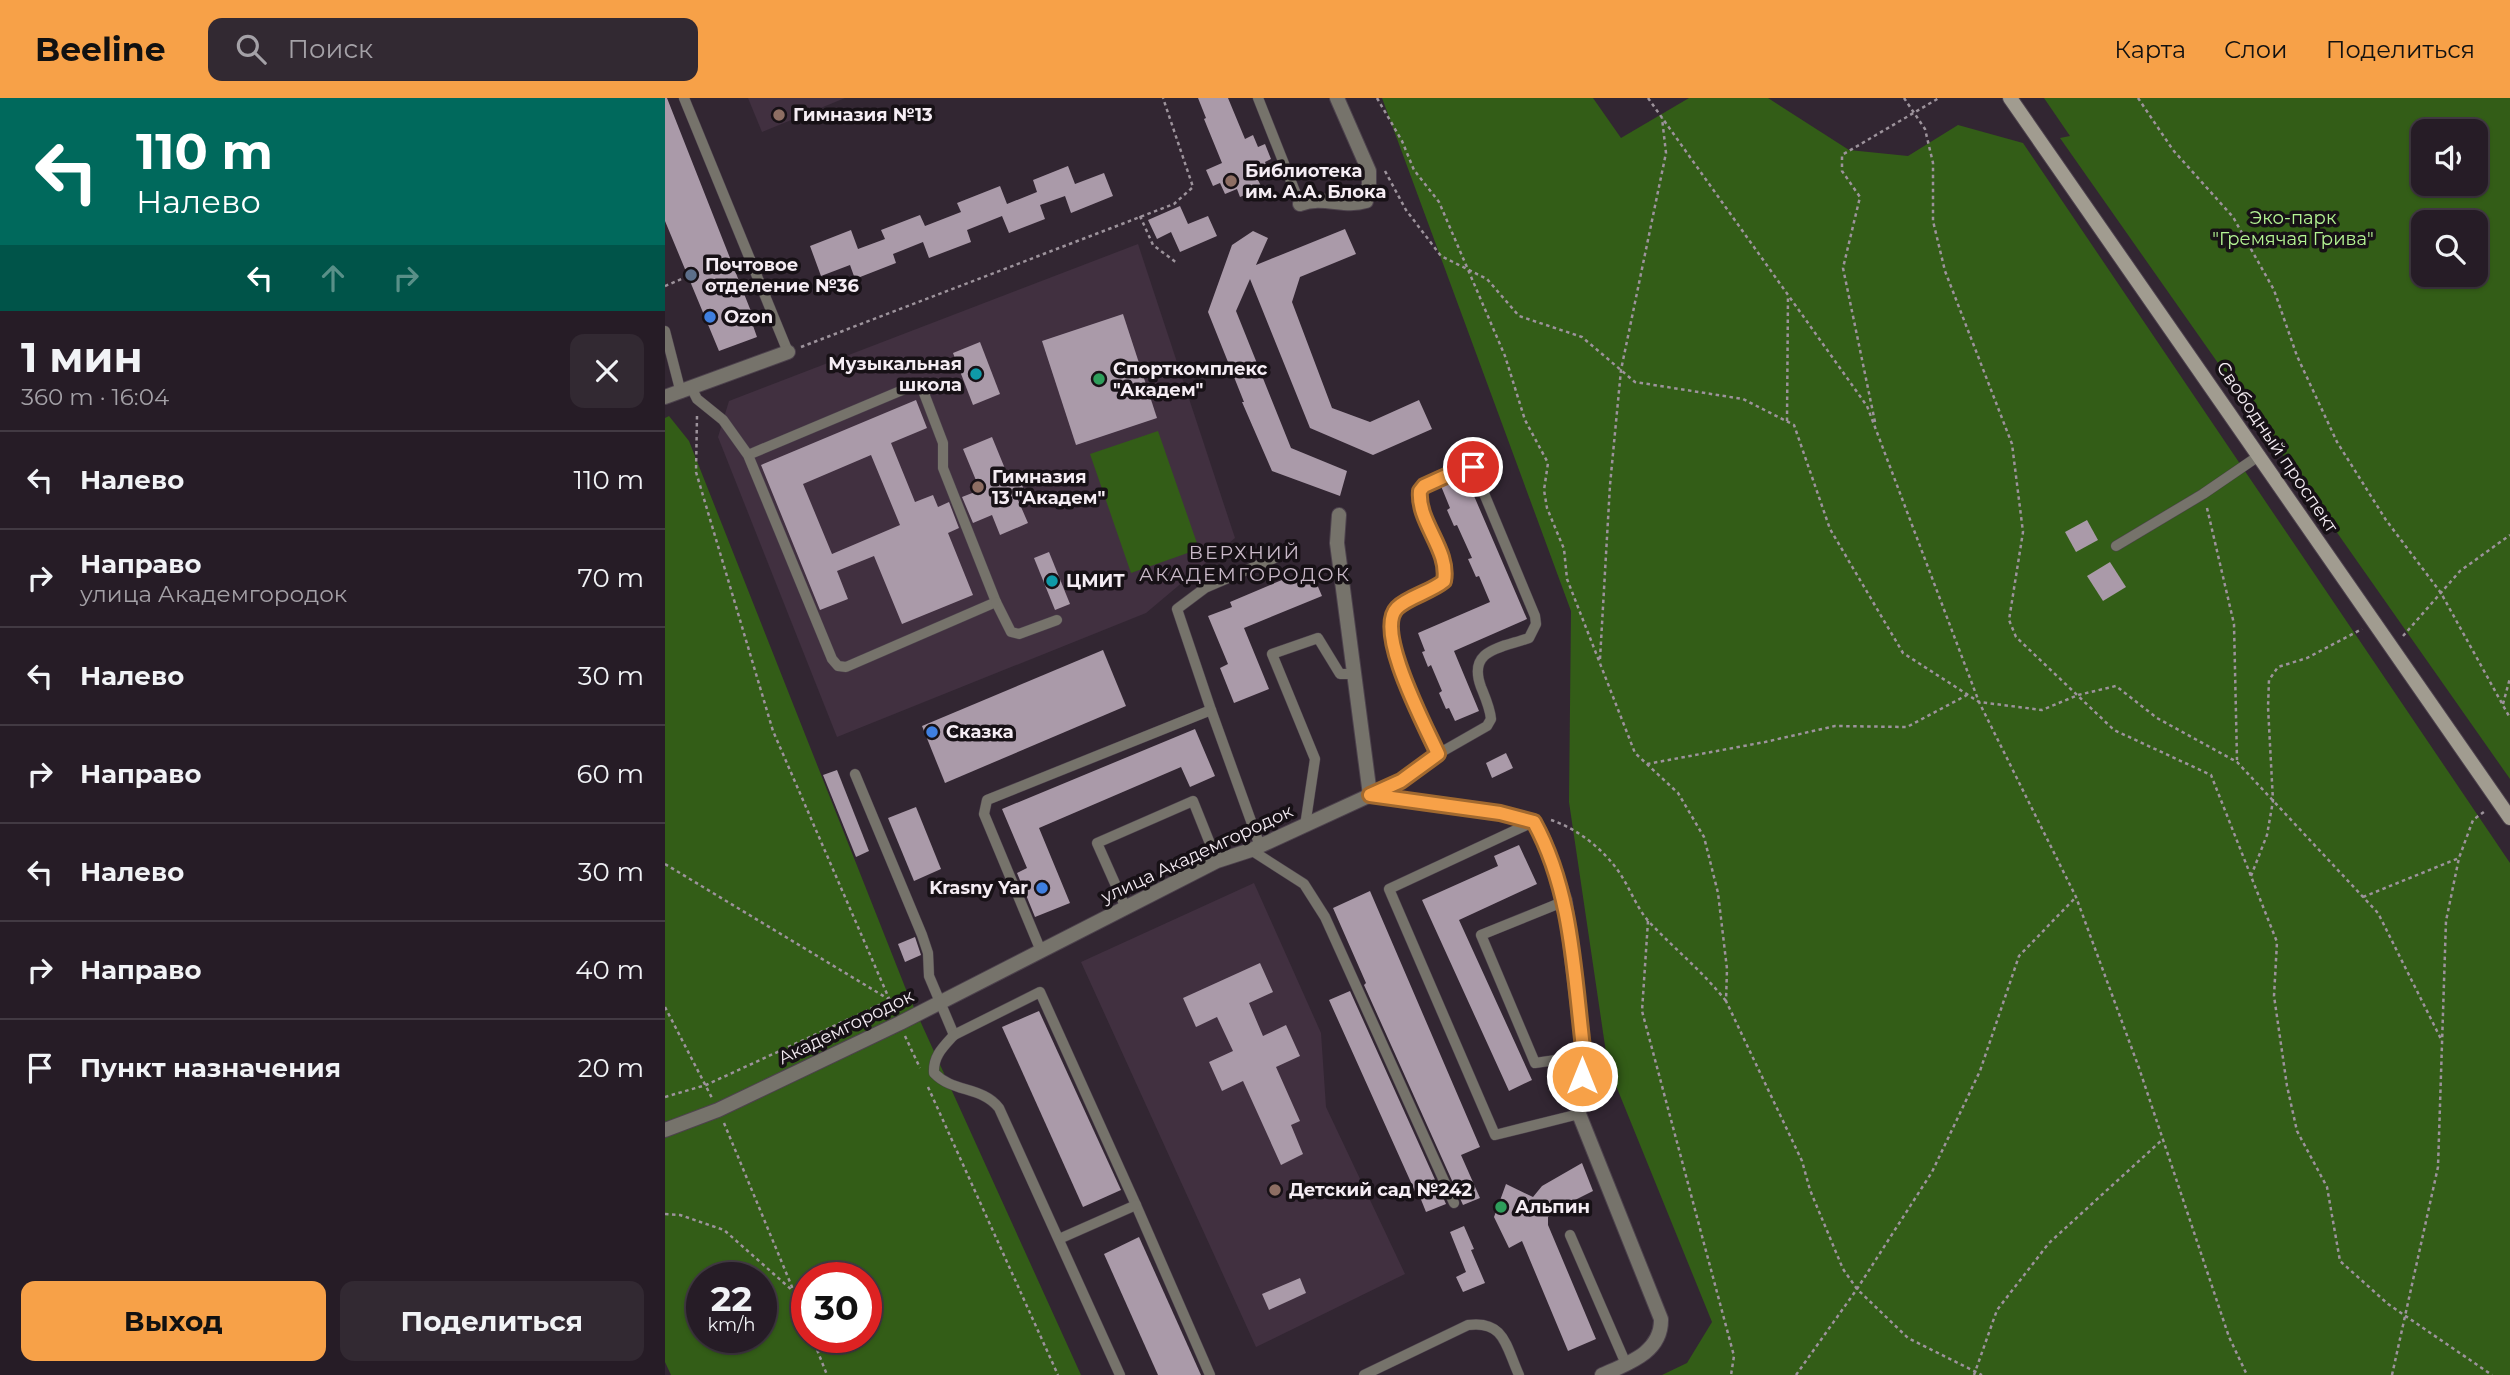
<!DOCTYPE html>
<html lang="ru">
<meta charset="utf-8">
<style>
:root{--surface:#261c26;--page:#322932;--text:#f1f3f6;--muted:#a4a1a7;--line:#423a43;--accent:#f7a148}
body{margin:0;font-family:Montserrat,sans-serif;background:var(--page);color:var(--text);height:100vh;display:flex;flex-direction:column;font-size:26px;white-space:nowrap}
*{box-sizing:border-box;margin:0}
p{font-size:23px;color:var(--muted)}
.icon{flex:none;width:38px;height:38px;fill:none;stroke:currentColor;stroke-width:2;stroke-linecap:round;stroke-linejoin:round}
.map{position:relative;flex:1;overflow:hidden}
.side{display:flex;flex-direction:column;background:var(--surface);width:665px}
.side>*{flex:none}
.hud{background:#00695c;color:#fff;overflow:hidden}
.controls{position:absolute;left:1746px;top:21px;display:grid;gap:14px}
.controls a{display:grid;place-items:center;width:77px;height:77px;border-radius:14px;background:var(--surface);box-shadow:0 2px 5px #0004,0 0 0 2px var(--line);font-size:35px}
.speed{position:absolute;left:21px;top:1164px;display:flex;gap:14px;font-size:35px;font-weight:700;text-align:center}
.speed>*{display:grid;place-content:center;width:91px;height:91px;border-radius:50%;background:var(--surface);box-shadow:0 2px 5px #0004,0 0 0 2px var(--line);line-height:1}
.speed small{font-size:18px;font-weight:400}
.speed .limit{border:10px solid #d22;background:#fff;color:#111}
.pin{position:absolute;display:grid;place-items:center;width:60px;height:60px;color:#fff;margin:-30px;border:4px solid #fff;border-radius:50%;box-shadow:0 2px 7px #0007}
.me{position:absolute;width:77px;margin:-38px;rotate:0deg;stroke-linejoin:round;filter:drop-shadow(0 0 5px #0008)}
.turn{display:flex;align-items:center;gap:24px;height:147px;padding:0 21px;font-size:32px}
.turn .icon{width:91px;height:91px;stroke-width:2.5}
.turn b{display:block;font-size:49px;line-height:60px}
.lanes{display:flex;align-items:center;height:66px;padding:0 21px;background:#0003;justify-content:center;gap:35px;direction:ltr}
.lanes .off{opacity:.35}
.round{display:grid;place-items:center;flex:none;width:74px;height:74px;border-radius:14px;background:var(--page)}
.head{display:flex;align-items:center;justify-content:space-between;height:119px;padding:0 21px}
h1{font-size:42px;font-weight:700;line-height:52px}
.primary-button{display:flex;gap:14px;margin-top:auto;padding:14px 21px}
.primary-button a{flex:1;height:80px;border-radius:14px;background:var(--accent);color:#111;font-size:28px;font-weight:700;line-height:80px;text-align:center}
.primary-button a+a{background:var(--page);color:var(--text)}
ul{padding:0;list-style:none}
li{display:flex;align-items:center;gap:21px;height:98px;padding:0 21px;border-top:2px solid var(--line)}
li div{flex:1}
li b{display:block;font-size:26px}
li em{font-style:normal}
header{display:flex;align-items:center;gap:42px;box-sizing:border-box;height:98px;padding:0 35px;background:var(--accent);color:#111}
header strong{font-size:33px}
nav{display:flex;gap:38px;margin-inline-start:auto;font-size:24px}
.search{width:490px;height:63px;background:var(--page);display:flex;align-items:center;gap:18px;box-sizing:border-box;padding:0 24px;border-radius:14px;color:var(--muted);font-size:26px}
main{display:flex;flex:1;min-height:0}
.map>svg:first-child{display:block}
.built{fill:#413040}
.green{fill:#335d17;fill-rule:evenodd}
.building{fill:#aa9aa9;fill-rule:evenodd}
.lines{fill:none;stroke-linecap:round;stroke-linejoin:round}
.lane-casing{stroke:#4d424d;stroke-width:11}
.street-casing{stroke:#4d424d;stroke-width:16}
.secondary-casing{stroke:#4d424d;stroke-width:16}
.path{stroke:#9d939c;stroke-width:2.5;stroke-dasharray:3.5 3.5;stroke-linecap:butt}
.lane{stroke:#76736b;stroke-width:10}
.street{stroke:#76736b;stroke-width:14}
.secondary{stroke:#a19c90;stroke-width:14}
.route-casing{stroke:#a1692f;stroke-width:18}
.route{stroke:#f7a148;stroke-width:12}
.education-dot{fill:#8d6e63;stroke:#171116;stroke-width:2.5}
.service-dot{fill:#5c6f8a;stroke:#171116;stroke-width:2.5}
.shop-dot{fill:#3f7fe0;stroke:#171116;stroke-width:2.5}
.culture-dot{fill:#0f9aa8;stroke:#171116;stroke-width:2.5}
.leisure-dot{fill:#2e9e5b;stroke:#171116;stroke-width:2.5}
.labels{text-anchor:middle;stroke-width:7;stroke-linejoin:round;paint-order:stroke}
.poi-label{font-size:18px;font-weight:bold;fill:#f5edf4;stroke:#171116;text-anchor:start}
.park-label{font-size:18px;fill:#b5f594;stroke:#171116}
.street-label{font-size:18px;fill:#f5edf4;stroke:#171116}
.neighbourhood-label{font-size:19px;letter-spacing:2px;fill:#cabac9;stroke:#171116}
</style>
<header>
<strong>Beeline</strong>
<div class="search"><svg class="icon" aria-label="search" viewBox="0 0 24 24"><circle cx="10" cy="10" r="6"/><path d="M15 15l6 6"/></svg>Поиск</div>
<nav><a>Карта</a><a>Слои</a><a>Поделиться</a></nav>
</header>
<main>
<section class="side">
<div class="hud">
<div class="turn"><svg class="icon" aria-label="left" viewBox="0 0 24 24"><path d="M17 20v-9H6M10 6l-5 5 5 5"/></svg><div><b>110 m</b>Налево</div></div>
<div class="lanes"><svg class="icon" aria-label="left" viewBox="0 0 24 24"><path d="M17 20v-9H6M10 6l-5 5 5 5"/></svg><svg class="icon off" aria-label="ahead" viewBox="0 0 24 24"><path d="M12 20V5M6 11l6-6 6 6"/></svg><svg class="icon off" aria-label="right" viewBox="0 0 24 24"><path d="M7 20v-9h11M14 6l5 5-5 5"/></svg></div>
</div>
<div class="head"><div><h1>1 мин</h1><p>360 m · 16:04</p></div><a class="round"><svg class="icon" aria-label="close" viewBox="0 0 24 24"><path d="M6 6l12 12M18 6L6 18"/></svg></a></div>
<ul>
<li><svg class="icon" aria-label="left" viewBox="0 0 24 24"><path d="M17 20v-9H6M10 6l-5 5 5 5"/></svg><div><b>Налево</b></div><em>110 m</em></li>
<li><svg class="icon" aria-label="right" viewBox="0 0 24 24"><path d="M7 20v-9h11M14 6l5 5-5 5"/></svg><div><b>Направо</b><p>улица Академгородок</p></div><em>70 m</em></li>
<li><svg class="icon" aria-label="left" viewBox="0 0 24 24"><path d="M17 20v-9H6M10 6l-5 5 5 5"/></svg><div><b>Налево</b></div><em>30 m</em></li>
<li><svg class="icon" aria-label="right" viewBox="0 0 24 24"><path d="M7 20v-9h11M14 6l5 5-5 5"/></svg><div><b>Направо</b></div><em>60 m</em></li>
<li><svg class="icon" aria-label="left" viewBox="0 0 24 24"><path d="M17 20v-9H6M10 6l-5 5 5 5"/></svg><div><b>Налево</b></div><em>30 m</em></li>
<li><svg class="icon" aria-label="right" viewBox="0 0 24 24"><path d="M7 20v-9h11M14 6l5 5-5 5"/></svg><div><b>Направо</b></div><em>40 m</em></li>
<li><svg class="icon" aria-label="arrive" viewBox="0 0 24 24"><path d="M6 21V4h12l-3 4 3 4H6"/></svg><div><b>Пункт назначения</b></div><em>20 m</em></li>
</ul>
<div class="primary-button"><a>Выход</a><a>Поделиться</a></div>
</section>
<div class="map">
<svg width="1845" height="1277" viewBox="0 0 1845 1277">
<rect width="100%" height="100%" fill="#322632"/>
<g class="built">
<polygon points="83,0 180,0 97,34"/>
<polygon points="473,146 570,440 481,515 172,639 53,339 64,303"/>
<polygon points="589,785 656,935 661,1009 740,1176 591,1249 416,864"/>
</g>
<g class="green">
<polygon points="717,0 928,0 956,40 1024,0 1103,0 1184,52 1243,58 1293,27 1358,45 1845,765 1845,1277 997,1277 1022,1265 1047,1224 943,968 904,704 906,513"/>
<path d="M1379,0H1845V681L1395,40L1405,38ZM1811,33V86H1759V33ZM1811,124V177H1759V124Z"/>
<path d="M4,318L24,343L242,894L416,1277H6L0,1264V320ZM37,1180H96V1239H37ZM142,1180H201V1239H142Z"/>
<polygon points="493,333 534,451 466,475 425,356"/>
</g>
<g class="building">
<polygon points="0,0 2,0 89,221 86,222 92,239 54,253 0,123"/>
<polygon points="533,0 563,0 580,41 588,37 593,49 600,46 606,61 600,64 605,77 593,82 597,90 575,99 572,91 560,96 555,85 548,88 541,72 557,65 539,21 541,20"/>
<polygon points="403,68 410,86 439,75 448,98 406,115 400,98 375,107 380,121 344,135 337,118 302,132 306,144 264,160 258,144 228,156 231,165 190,181 185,167 156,178 145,148 186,132 193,151 220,141 216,132 255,117 260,128 296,114 292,105 335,88 342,106 372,94 368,82"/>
<polygon points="515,108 523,126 543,118 552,138 515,154 506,134 492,141 483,122"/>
<polygon points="680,131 691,156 635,179 627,204 667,310 705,324 754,302 767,331 708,357 645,330 585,181 571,213 626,350 682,373 675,398 607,373 577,304 579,304 543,214 567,147 588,133 603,140 591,167"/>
<polygon points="458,216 492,320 411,347 377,243"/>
<polygon points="315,244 335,296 308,307 288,255"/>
<path d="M251,302L262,330L226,345L250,404L268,397L273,409L284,404L294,430L283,435L308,497L237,526L209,458L172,473L183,501L155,512L96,367ZM206,357L235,427L167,456L138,386Z"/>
<polygon points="327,339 343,378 352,374 359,392 350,395 363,425 335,437 327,417 308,425 297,399 315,392 298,351"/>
<polygon points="800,377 862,521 789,553 814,613 790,623 784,610 781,611 774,595 777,593 766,567 763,569 757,554 760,553 753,535 825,504 814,478 811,479 803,461 807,460 792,427 789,428 782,412 785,410 776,388"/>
<polygon points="1422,422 1433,442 1411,454 1400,434"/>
<polygon points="384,454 405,506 390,512 369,460"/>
<polygon points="1445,464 1461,489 1438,503 1422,478"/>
<polygon points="645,470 657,498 579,530 604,591 569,605 555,570 563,566 543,518 567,509 565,504"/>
<polygon points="438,552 461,608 280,685 257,628"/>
<polygon points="530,631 550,678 525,689 516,669 374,730 405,805 370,819 352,775 362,770 337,711"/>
<polygon points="841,655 848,670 827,680 821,665"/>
<polygon points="172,672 204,753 191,759 158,677"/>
<polygon points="251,709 276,771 249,783 223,720"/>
<polygon points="854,747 872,786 794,822 867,982 844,993 757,802 833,768 829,758"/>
<polygon points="705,793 815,1049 796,1057 815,1100 798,1107 699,887 701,885 668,810"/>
<polygon points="250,839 256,857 240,864 233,846"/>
<polygon points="595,865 608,894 584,905 598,938 621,927 635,958 611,969 635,1023 626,1027 638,1056 616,1067 578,983 557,993 544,964 568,953 552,919 531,929 518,900"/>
<polygon points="685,893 781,1106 761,1114 755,1099 753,1100 664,902"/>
<polygon points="374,913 456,1092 418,1109 337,929"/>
<polygon points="917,1065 928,1093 888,1113 883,1119 883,1127 931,1241 903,1253 857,1143 844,1150 829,1119 841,1086 868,1099 877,1088"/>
<polygon points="799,1128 809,1151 806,1152 820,1185 798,1194 791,1179 801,1174 785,1134"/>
<polygon points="474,1139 536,1277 493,1277 439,1156"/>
<polygon points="635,1180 641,1195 604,1212 597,1196"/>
</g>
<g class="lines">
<g class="lane-casing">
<g id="lane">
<polyline points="19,0 123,254"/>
<polyline points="593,0 635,106"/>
<polyline points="0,233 16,295"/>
<polyline points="27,291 32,301 58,322 83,357 167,561 173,568 181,569 331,504 278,370 278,345 257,290 247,288 83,357"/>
<path d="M803,368L808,369L870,518L871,526L864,540C836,550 802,551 816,589C820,599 825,610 826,621L822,628L773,656C761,629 709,533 732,510C743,498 766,494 779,483C785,451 752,424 755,393L759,388Z"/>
<polyline points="1451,448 1538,396 1595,357"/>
<polyline points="331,504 346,534 354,536 392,522"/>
<polyline points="546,612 512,511 540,490 619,456"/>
<path d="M190,676L257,837L263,855L264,878L289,937C278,949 268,958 269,975C288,995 317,988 334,1010L455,1277"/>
<polyline points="868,724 724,791 830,1037 914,1016"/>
<polyline points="640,728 650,661 607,556 653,540 675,576 689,576"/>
<polyline points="586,752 639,786 660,819 789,1105"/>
<polyline points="900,803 816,837 870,965 919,958"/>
<polyline points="460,808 432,745 528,703 552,763"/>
<polyline points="376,853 319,716 322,702 546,612 595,748"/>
<polyline points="289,937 375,894 471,1107 545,1277"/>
<polyline points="905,1137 961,1266"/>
<polyline points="394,1141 471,1107"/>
<path d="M699,1277L803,1227C840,1222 841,1249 854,1277"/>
</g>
</g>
<g class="street-casing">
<g id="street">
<path d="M635,106C658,97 679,110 701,103L704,86V73L672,0"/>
<polyline points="0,299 123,254"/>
<polyline points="674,417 672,445 705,697"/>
<path d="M705,697L835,715L869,724L878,740L900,803L919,958L914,1016L996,1221C997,1254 964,1265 937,1277"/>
<polyline points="0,1032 53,1012 235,925 552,763 586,752 736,683 773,656"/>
</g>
</g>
<g class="secondary-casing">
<polyline id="secondary" points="1345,0 1845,720"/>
</g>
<g class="path">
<polyline points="712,0 737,43 749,72 774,104 840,258 860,322 883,365 879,392 882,410 899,451 902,481 970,655 1013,695 1039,739 1053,795 1062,871 1061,903 1137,1063 1145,1092 1178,1171 1192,1191 1243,1240 1317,1277"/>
<polyline points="983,0 1202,308 1314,604 1411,799 1474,970 1564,1239 1582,1277"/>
<polyline points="1239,0 1260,31 1268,65 1268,123 1280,173 1347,346 1358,434 1344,522 1351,539 1449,632 1546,677 1612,844 1609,898 1622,988 1632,1033 1662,1089 1675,1163 1723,1206 1827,1277"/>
<polyline points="1473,0 1508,52 1568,119 1609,192 1632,258 1672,344 1721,422 1776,495 1845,620"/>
<polyline points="720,73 741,112 776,158 822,181 854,218 917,239 970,284 1078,301 1129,327 1165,431 1238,555 1314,604 1377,612 1413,597 1451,588 1492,620 1572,664 1713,815 1776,941"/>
<polyline points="475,118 488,147 512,165"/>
<polyline points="0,188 19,180"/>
<polyline points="136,249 509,106 528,89 498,0"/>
<polyline points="32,318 31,374 108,633 229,912"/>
<polyline points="1122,323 1123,197"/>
<polyline points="1210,324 1178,170 1195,99 1177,73 1177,57 1274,0"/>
<polyline points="1542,410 1569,526 1572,662"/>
<polyline points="1738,538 1795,473 1845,437"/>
<polyline points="935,561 945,387 956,272 1001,55 997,20"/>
<polyline points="1838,606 1845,580"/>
<polyline points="982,666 1100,644 1170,628 1242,629 1302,597"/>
<path d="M886,722C913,731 938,751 954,774C965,790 972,811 985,825C1011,852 1038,874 1061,903"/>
<polyline points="0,766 225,902"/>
<polyline points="1586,778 1602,737 1608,703 1603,609 1604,582 1613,569 1642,560 1697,531"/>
<polyline points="1698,799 1794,760"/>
<polyline points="983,823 977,913 1069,1258 1066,1277"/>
<polyline points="0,909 47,1000"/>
<polyline points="240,938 255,970"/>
<polyline points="263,989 393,1277"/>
<polyline points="0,999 41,987 225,902"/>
<polyline points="59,1025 142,1225"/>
<polyline points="0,1116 15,1117 59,1132 128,1193"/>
<polyline points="147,1239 162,1277"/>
<polyline points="1131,1277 1192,1191 1267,1074 1315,973 1354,858 1411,799"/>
<polyline points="1309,1277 1332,1212 1384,1145 1498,1041"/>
<polyline points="1727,1277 1773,1069 1781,823 1794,760 1808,722 1820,713"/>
</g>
<use href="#lane" class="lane"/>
<use href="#street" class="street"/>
<use href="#secondary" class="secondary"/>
</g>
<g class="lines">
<g class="route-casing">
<path id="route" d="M808,369L803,368L759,388L755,393C752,424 785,452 779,483C766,494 743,499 732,510C709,533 761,629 773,656L736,683L705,697L835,715L869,724C908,795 909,879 919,958L917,978"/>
</g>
<use href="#route" class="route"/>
</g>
<g class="education-dot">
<circle cx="114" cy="17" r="7"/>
<circle cx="566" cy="83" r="7"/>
<circle cx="313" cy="389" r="7"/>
<circle cx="610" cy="1092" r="7"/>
</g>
<circle class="service-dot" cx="26" cy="177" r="7"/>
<g class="shop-dot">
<circle cx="45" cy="219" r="7"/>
<circle cx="267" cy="634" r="7"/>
<circle cx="377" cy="790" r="7"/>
</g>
<g class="culture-dot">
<circle cx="311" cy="276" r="7"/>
<circle cx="387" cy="483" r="7"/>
</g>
<g class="leisure-dot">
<circle cx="434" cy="281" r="7"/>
<circle cx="836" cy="1109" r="7"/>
</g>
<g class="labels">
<g class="poi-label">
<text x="128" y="23">Гимназия №13</text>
<text x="580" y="79">Библиотека<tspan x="580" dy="21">им. А.А. Блока</tspan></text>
<text x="40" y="173">Почтовое<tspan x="40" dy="21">отделение №36</tspan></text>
<text x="59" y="225">Ozon</text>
<text x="297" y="272" text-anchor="end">Музыкальная<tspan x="297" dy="21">школа</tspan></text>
<text x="448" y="277">Спорткомплекс<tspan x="448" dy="21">"Академ"</tspan></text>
<text x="327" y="385">Гимназия<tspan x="327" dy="21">13 "Академ"</tspan></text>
<text x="401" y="489">ЦМИТ</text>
<text x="281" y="640">Сказка</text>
<text x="363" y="796" text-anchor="end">Krasny Yar</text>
<text x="624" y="1098">Детский сад №242</text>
<text x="850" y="1115">Альпин</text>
</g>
<g class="park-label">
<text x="1628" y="126">Эко-парк<tspan x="1628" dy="21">"Гремячая Грива"</tspan></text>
</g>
<g class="street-label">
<text transform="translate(1612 349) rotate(56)" y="6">Свободный проспект</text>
<text transform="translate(532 756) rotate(-25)" y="6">улица Академгородок</text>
<text transform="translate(181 929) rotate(-26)" y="6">Академгородок</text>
</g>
<g class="neighbourhood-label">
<text x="580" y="461">ВЕРХНИЙ<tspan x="580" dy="22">АКАДЕМГОРОДОК</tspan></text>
</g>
</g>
</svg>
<div class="controls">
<a><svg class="icon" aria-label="sound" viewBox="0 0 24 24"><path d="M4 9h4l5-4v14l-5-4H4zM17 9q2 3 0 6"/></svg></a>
<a><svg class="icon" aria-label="search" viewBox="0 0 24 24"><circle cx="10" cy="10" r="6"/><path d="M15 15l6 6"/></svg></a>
</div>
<div class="speed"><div>22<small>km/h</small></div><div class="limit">30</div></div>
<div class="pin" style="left:808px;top:369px;background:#d93025"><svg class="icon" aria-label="arrive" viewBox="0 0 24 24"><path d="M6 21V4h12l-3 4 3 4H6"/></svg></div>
<svg class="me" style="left:917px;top:978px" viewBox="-20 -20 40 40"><circle r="17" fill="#f7a148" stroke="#fff" stroke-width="3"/><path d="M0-11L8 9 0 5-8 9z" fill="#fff"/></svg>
</div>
</main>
